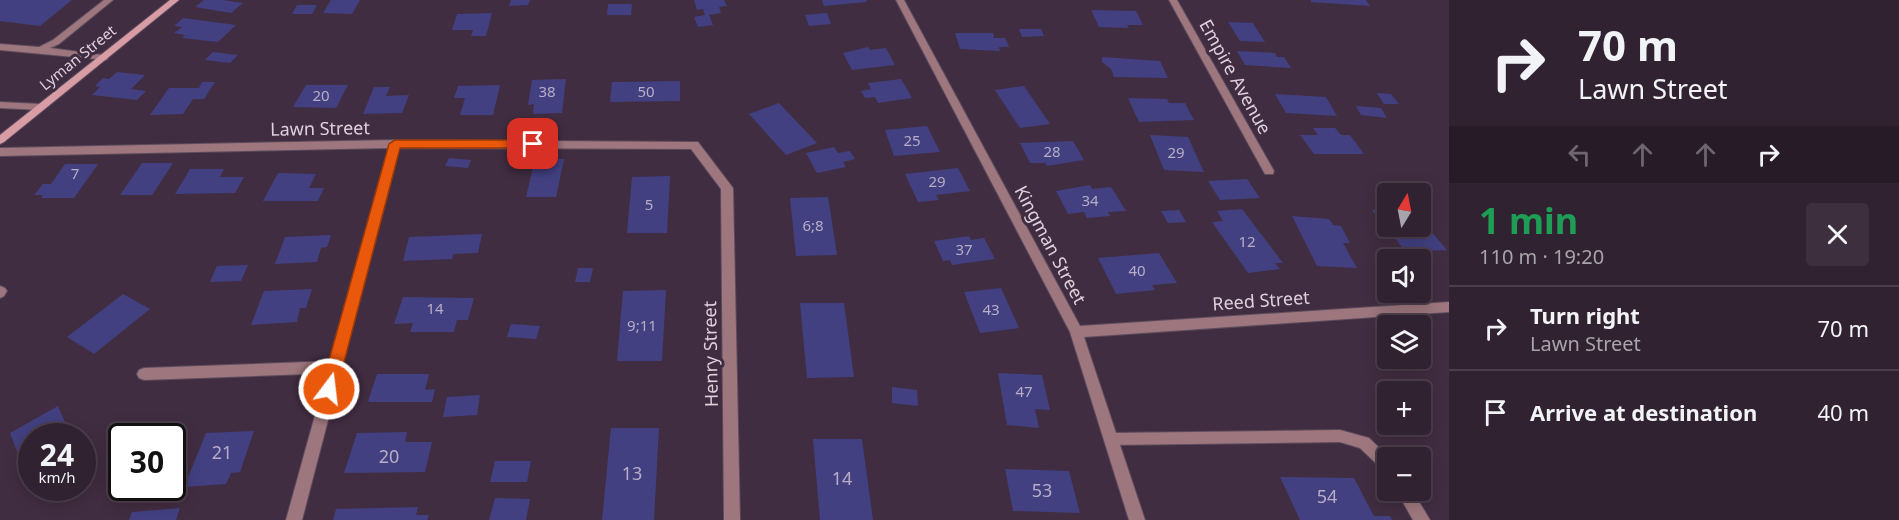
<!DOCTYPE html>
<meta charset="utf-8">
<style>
:root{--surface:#312231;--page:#3d2f3d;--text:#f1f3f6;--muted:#a8a4ab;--line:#4c3f4d}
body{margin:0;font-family:"Noto Sans",sans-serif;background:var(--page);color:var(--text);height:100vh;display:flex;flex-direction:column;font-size:22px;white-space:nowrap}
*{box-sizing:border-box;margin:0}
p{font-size:20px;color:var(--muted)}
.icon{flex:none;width:33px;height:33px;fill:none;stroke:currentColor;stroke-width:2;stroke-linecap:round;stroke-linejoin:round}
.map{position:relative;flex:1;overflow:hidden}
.sheet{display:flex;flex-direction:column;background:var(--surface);width:450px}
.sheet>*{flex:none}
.hud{background:#312231;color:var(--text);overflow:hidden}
.needle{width:39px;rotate:10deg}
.controls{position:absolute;left:1377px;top:183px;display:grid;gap:12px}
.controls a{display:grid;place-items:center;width:54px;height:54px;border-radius:6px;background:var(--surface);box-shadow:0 3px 15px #0003,0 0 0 2px var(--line);font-size:30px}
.speed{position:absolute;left:18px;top:423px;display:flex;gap:12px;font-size:30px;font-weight:700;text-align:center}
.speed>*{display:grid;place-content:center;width:78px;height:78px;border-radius:50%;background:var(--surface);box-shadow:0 3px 15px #0003,0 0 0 2px var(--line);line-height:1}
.speed small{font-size:15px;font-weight:400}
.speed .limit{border:3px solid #111;border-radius:9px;background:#fff;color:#111}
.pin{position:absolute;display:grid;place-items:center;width:51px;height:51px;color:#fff;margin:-26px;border-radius:12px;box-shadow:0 3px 9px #0006}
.me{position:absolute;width:66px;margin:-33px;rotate:15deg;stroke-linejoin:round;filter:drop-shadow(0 0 4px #0008)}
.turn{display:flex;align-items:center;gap:21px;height:126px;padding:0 30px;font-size:27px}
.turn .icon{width:78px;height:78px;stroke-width:2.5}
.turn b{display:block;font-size:42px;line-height:51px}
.lanes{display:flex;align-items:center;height:57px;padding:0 30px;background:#0003;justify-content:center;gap:30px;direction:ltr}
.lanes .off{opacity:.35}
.round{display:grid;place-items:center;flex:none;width:63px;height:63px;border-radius:6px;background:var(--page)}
.headline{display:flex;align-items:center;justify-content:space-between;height:102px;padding:0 30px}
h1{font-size:36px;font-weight:700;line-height:45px;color:#1e9e55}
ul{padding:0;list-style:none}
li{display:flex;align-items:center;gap:18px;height:84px;padding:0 30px;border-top:2px solid var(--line)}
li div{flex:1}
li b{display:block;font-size:22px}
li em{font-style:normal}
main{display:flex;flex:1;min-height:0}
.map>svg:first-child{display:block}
.building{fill:#424080}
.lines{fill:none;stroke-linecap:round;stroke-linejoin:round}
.lane-casing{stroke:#5d4b5d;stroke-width:2}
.street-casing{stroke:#5d4b5d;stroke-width:2}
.secondary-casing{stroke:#5d4b5d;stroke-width:2}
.lane{fill:#9d777d;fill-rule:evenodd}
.street{fill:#9d777d;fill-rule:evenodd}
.secondary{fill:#d89ca5;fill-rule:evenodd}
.route{fill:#ea580c;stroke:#983908;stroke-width:1.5}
.labels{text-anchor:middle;stroke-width:6;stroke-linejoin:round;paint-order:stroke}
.far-street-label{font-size:15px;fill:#ded1dd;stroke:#412d41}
.number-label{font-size:15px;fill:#b7adc6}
.street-label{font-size:18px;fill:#ded1dd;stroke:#412d41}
.near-number-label{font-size:18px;fill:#b7adc6}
</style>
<main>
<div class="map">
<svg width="1449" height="520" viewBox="0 0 1449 520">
<rect width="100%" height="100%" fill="#412d41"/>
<g class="building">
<polygon points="0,0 72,0 40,26 0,21"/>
<polygon points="204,0 223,0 243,3 231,13 195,7"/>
<polygon points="331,0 360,0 352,14 323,13"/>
<polygon points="511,0 530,0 528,5 509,6"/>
<polygon points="694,0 724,0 727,6 719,7 721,13 709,15 713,25 698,27 694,17 705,15 703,9 697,10"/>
<polygon points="822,0 866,0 867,2 824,6"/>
<polygon points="1311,0 1366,0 1370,6 1311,2"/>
<polygon points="608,4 632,4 631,15 607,15"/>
<polygon points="297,5 317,5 312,14 292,14"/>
<polygon points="1091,10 1136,11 1143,25 1127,25 1129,28 1099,27"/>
<polygon points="492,13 486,36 471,36 473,30 452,30 457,14"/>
<polygon points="827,13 831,24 809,26 805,15"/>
<polygon points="183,18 236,25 218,42 182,38 185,35 174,33 182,27 174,26"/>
<polygon points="1228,22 1253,23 1265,42 1240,41"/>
<polygon points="1019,29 1041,29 1044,36 1022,37"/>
<polygon points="955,33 993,33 994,38 1005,38 1009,47 999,47 1000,51 960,49"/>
<polygon points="868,47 870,50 886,48 895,65 852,70 843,53"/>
<polygon points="1237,51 1275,53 1277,57 1284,57 1291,68 1245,65"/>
<polygon points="213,52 238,55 230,63 205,60"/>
<polygon points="1102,57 1160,61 1168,78 1114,77 1111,69 1102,62"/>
<polygon points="117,72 145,75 131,89 146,91 137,100 92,95 100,87 95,86 103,78 109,79"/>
<polygon points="566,79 562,113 533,114 534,104 528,105 532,80"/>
<polygon points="901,79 912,98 878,103 875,97 865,98 861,91 871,89 868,83"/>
<polygon points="680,81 680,101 610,102 612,82"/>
<polygon points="202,82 215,82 204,99 193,99 183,114 150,115 169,88 199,88"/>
<polygon points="306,85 348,85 336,108 293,107"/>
<polygon points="500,85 493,115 460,115 465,98 454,98 458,86"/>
<polygon points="1024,86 1050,124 1020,128 995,90"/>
<polygon points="374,87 390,87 386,96 409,95 402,113 363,114"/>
<polygon points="1377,93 1391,94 1399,104 1384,104"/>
<polygon points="1275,94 1326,97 1337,116 1286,113"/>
<polygon points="1128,98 1167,99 1169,103 1185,103 1194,120 1139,122"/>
<polygon points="779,103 817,143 786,155 749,114"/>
<polygon points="1356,106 1381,108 1387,118 1361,115"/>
<polygon points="927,126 940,152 894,156 885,130"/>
<polygon points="1313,128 1335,128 1341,135 1350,135 1364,154 1314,154 1300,135 1318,135"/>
<polygon points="1150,135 1188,137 1204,172 1164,170"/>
<polygon points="1073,141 1084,160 1047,166 1045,163 1030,163 1020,143"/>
<polygon points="834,147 838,153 850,151 855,159 843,162 846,167 817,173 806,153"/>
<polygon points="449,158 471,160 468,168 445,166"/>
<polygon points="535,159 564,159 556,197 526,197"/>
<polygon points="142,163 173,163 152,195 120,195"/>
<polygon points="65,164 98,164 74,198 41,198 43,195 34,195 43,184 51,184"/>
<polygon points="958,168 970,191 936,195 939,200 918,202 905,174"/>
<polygon points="190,169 224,169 220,177 244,177 235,193 175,194"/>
<polygon points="278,173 316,174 309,188 324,188 318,201 263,201"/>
<polygon points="670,176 667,233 627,233 632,177"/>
<polygon points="1247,179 1260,198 1220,200 1208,181"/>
<polygon points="1090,185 1092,189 1111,187 1126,211 1108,212 1110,216 1087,218 1084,212 1068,214 1056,191"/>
<polygon points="828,197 837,255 796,256 790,198"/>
<polygon points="1242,209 1283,263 1275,263 1280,269 1248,273 1212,222 1223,221 1217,211"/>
<polygon points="1388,209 1388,226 1420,226 1420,218 1447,250 1406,252 1372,210"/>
<polygon points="1179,210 1186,222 1168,223 1161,211"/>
<polygon points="1292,216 1329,219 1333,225 1341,226 1350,243 1343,243 1357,268 1317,266"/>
<polygon points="482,234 478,253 453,254 452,259 403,261 409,237"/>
<polygon points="331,235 327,247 321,248 317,262 275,264 285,237"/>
<polygon points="969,236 971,240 984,238 995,259 952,265 950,260 943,261 934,241"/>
<polygon points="1159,253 1177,283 1152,285 1155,290 1116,294 1098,258"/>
<polygon points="248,265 241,281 210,282 217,266"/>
<polygon points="578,268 593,268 590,282 575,282"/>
<polygon points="1001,288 1019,328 980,333 964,292"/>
<polygon points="312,289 306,308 300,308 297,322 251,325 264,291"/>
<polygon points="666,290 662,361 617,361 623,291"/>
<polygon points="123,294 150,309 94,354 67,337"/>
<polygon points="403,297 474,298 468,320 457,320 454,332 410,332 413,323 394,324"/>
<polygon points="800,303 844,303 854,377 807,378"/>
<polygon points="511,324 540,326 536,339 507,337"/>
<polygon points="998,373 1042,375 1050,410 1035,409 1039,428 1007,425"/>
<polygon points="377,374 429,374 425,390 435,389 432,402 368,402"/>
<polygon points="892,387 917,390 918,406 892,403"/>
<polygon points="480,395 477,415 443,417 447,397"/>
<polygon points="58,406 71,436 32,436 32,479 28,481 10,433"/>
<polygon points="611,428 659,428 654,520 602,520"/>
<polygon points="254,431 240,472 231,473 226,484 184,487 206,433"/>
<polygon points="407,432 405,442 432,442 425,472 344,473 357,433"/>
<polygon points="813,439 862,439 873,520 820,520"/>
<polygon points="495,461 531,461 527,482 490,482"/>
<polygon points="1005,469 1069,471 1080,513 1013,511"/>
<polygon points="1280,477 1354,478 1374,516 1390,516 1392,520 1300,520"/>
<polygon points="495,498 530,499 526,520 489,520"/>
<polygon points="418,507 416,515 429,515 427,520 333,520 336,509"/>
<polygon points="180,508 176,520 129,520 132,512"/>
</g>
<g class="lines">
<g class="lane-casing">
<g id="lane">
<polygon points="104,0 113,0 59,44 50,48 103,55 108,58 106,60 0,50 0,44 39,47 53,40"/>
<polygon points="0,286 5,288 7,291 4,296 0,298"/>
<polygon points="335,361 340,363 342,367 340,371 335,373 144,380 139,378 137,374 139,370 144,368"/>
<polygon points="1340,430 1369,438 1390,458 1388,458 1388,472 1383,470 1360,448 1340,442 1111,445 1106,444 1104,439 1106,434 1111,433"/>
<polygon points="1396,490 1412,490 1430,520 1413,520"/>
</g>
</g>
<g class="street-casing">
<g id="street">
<polygon points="896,0 904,0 1080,326 1449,302 1449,312 1084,337 1145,520 1129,520 1070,332"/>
<polygon points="1169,0 1177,0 1274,171 1273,174 1265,174"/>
<polygon points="0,102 41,104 46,107 41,110 0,108"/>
<polygon points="395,140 698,142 733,188 740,520 724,520 721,189 691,149 399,148 302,520 286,520 389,148 0,156 0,148"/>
</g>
</g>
<g class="secondary-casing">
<polygon id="secondary" points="170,0 179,0 4,142 0,144 0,135"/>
</g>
<use href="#lane" class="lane"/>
<use href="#street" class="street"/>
<use href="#secondary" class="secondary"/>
</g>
<polygon class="route" points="395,140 533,140 539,144 533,148 400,148 337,389 335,394 324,394 321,389 389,144"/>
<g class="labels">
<g class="far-street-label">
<text transform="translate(78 58) rotate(-39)" y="5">Lyman Street</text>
</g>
<g class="number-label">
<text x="547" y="97">38</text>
<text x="646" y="97">50</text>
<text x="321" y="101">20</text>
<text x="912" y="146">25</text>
<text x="1052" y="157">28</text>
<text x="1176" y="158">29</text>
<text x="75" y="179">7</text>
<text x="937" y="187">29</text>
<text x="1090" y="206">34</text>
<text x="649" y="210">5</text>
<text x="813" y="231">6;8</text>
<text x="1247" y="247">12</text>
<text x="964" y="255">37</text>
<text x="1137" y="276">40</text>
<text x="435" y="314">14</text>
<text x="991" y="315">43</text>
<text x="642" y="331">9;11</text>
<text x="1024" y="397">47</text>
</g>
<g class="street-label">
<text transform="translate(1235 77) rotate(61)" y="6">Empire Avenue</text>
<text transform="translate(320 129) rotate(-1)" y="6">Lawn Street</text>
<text transform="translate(1050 245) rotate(62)" y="6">Kingman Street</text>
<text transform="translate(1261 301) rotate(-4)" y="6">Reed Street</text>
<text transform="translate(711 354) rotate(-91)" y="6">Henry Street</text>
</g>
<g class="near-number-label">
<text x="222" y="459">21</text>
<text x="389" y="463">20</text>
<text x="632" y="480">13</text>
<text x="842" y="485">14</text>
<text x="1042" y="497">53</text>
<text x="1327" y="503">54</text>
</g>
</g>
</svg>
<div class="controls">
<a><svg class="needle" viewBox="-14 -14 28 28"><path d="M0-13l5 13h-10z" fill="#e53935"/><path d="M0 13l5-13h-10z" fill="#a8a4ab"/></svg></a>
<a><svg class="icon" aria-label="sound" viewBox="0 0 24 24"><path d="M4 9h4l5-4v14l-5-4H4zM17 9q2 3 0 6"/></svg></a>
<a><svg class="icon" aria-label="layers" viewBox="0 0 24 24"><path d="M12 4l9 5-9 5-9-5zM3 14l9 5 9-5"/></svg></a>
<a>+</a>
<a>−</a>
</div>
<div class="speed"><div>24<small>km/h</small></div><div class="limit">30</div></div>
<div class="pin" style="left:533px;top:144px;background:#d93025"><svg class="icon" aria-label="arrive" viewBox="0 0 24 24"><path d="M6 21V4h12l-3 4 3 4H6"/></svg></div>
<svg class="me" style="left:329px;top:389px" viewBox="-20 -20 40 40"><circle r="17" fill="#ea580c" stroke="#fff" stroke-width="3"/><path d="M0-11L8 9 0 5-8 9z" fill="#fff"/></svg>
</div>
<section class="sheet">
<div class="hud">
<div class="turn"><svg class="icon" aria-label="right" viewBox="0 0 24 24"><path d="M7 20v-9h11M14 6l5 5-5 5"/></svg><div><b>70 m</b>Lawn Street</div></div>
<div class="lanes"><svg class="icon off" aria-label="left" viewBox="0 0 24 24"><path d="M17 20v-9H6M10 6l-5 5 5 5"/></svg><svg class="icon off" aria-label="ahead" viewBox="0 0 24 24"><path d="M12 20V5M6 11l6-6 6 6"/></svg><svg class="icon off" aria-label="ahead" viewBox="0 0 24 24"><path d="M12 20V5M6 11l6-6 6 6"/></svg><svg class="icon" aria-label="right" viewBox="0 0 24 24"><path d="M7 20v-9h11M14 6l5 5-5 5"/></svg></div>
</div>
<div class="headline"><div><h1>1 min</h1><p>110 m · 19:20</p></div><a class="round"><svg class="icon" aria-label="close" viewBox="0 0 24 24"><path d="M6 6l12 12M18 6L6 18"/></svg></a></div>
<ul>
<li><svg class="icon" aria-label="right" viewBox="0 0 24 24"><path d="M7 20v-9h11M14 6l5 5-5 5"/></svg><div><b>Turn right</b><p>Lawn Street</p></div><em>70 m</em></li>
<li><svg class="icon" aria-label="arrive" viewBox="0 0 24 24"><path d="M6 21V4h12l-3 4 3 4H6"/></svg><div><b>Arrive at destination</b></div><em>40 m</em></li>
</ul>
</section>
</main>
